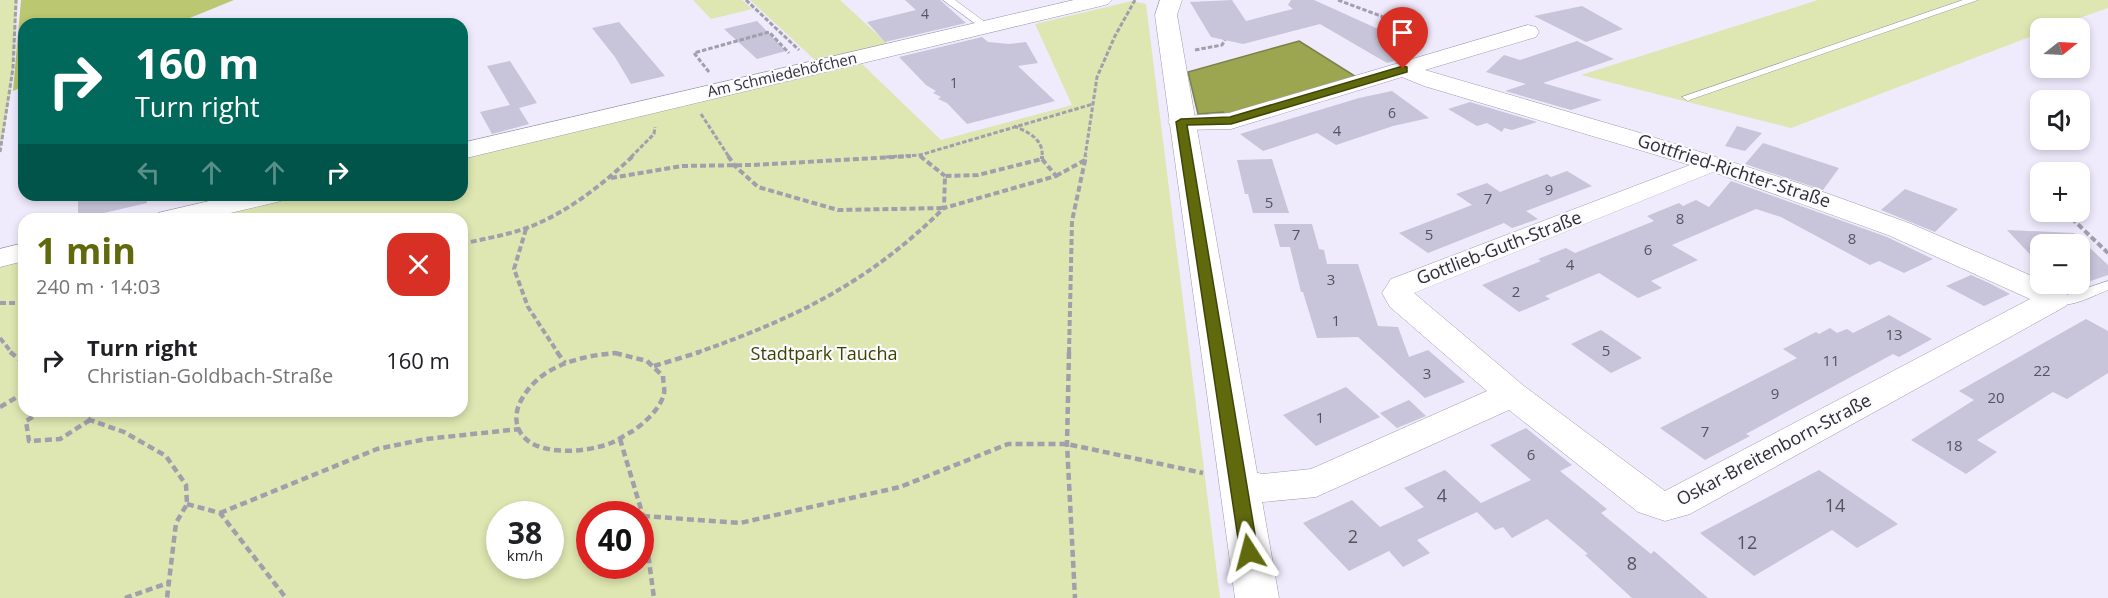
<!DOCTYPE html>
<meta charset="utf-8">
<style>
:root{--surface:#fff;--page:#f2f2f2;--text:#202124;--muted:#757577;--accent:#61690d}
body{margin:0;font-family:"Open Sans",sans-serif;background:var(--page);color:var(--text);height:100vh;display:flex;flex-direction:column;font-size:22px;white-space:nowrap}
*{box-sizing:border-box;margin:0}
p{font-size:20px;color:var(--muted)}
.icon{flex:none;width:33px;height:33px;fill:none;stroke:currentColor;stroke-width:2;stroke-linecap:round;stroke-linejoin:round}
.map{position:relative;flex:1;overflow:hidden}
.side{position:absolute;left:18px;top:213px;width:450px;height:204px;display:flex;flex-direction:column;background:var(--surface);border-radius:18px;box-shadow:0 3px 9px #0003}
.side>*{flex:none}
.guide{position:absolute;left:18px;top:18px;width:450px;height:183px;border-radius:18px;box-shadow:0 3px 9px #0003;background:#00695c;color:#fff;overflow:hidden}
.needle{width:39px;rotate:72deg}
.buttons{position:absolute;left:2030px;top:18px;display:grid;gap:12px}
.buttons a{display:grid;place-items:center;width:60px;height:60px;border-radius:12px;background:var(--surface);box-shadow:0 3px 9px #0003;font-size:30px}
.speed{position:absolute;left:486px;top:501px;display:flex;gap:12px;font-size:30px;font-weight:700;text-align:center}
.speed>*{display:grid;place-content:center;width:78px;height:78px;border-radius:50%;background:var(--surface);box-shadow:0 3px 9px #0003;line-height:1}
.speed small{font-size:15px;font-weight:400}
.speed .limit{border:9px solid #d22;background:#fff;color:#111}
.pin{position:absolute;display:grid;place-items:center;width:51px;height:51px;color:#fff;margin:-62px -26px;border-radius:50% 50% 50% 0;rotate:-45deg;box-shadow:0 0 6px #0007}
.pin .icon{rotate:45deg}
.me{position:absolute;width:66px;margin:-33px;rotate:351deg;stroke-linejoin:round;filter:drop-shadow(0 0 4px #0008)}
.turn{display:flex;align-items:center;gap:21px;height:126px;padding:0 18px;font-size:27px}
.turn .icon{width:78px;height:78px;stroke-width:2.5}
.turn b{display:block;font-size:42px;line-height:51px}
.lanes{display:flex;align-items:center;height:57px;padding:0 18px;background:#0003;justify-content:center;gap:30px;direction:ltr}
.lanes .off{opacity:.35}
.round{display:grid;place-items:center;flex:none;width:63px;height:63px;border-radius:18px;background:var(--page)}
.overview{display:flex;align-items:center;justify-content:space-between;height:102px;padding:0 18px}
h1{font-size:36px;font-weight:700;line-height:45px;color:var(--accent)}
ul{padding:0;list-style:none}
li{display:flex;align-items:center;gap:18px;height:90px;padding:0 18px}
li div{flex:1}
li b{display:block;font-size:22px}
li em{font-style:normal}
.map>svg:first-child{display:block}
.green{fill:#dee6b1;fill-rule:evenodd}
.forest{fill:#bcc771}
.water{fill:#9ca651;stroke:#7b8249;stroke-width:1.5}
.building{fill:#c8c4d9}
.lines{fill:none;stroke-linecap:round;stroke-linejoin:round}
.service-casing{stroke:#9e9aaf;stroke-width:1}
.minor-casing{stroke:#9e9aaf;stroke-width:1}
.tertiary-casing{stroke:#9e9aaf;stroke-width:1}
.path-far2{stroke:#a29fad;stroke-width:3;stroke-dasharray:4.5 2;stroke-linecap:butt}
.path-far1{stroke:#a29fad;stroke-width:4;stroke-dasharray:6 3;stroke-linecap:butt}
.path{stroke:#a29fad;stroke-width:4.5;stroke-dasharray:7 4;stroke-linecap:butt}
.service{fill:#fff;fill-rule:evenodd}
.minor{fill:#fff;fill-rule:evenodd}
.tertiary{fill:#fff;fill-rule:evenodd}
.route{fill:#61690d;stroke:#3f4408;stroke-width:1.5}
.labels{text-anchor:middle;stroke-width:4.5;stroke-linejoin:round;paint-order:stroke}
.far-number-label{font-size:14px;fill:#55535e}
.far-street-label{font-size:15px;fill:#2f2d35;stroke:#fbfaff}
.number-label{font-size:15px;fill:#55535e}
.street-label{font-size:18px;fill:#2f2d35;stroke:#fbfaff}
.park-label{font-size:18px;fill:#3d4200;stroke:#fbfaff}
.near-number-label{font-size:18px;fill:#55535e}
</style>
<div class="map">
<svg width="2108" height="598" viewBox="0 0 2108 598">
<rect width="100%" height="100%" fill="#efebfd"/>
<g class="green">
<polygon points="0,0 18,0 11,93 0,152"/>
<polygon points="693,0 742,0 752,9 711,19"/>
<polygon points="750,0 840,0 890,46 817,62"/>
<polygon points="1818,0 2108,0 2108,8 2051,28 2040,28 2040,33 1791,128 1581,75"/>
<path d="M1132,1L1146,4L1220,598H0V263L24,258V411H462V219H193L297,195H462V157L862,64L941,140L1072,105L1035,24ZM500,514H550V566H500ZM590,514H640V566H590Z"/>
</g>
<polygon class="forest" points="21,0 234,0 175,24 24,24 24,86 13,91"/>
<polygon class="water" points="1299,41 1358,78 1226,116 1223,112 1198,114 1188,72"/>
<g class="building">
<polygon points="905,0 940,0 966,23 885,42 867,22 916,10"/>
<polygon points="1232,0 1246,21 1293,9 1288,5 1291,0 1314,0 1418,47 1407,50 1415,55 1387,63 1320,24 1243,44 1211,37 1190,2"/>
<polygon points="1582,6 1623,29 1586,42 1534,16"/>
<polygon points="757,21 786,51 757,59 724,29"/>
<polygon points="619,22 665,76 631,84 615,57 592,28"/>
<polygon points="982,37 988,42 1009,44 1026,42 1038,63 1018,66 1055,101 967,124 947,103 938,99 941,97 933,93 936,91 926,85 899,57"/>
<polygon points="1577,41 1614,59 1543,83 1602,100 1571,110 1505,91 1526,84 1486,72 1504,55 1520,60"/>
<polygon points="510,61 537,103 519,108 529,124 492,134 480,112 510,105 487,66"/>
<polygon points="1392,91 1429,118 1393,126 1336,145 1317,133 1263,151 1240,134 1359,98"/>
<polygon points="1470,102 1537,122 1512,130 1504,128 1502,132 1487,123 1477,126 1448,109"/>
<polygon points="1737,126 1762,133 1745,151 1725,146"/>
<polygon points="1763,143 1839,168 1823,190 1745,164"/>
<polygon points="1272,159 1289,213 1253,213 1248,194 1245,194 1237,160"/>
<polygon points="1567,171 1592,186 1526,211 1538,219 1512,228 1504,223 1428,253 1399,233 1472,205 1456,194 1487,183 1500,192 1547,174 1551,177"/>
<polygon points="1731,181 1887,237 1933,259 1904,273 1879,261 1870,265 1781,217 1756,209 1672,245 1698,260 1651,281 1662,288 1638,298 1599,273 1545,296 1550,299 1519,312 1482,285 1541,261 1538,259 1566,248 1575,253 1654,221 1647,216 1679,203 1683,206 1696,200 1709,207"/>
<polygon points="1905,189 1958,209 1935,232 1881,210"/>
<polygon points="78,195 146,195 147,203 78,219"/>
<polygon points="1274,224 1312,224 1319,249 1324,250 1327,264 1358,264 1378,326 1398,327 1409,357 1428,350 1465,382 1425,398 1358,337 1317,338 1303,292 1301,292 1290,247 1280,247"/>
<polygon points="2007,230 2074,233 2108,265 2108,275 2070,288 2063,284 2079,284 2079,244 2040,244 2040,265"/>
<polygon points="1971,275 1989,283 2010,294 1984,306 1946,286"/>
<polygon points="1889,315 1932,339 1899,357 1893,354 1746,434 1750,436 1705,460 1660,428 1797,358 1783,349 1816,332 1819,334 1830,328 1837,333 1847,329 1853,333"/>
<polygon points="2086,319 2108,331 2108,373 2067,399 2053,392 1977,440 1997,452 1966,474 1911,440 1974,400 1959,391"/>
<polygon points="1601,330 1642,358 1611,373 1571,344"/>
<polygon points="1346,387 1380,417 1316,446 1283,415"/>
<polygon points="1409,400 1426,416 1397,428 1380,413"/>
<polygon points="1526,428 1572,465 1560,471 1607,509 1601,513 1651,554 1654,551 1708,598 1632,598 1585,555 1588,554 1547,519 1512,538 1503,527 1495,530 1477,512 1417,540 1430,553 1403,567 1389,551 1349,571 1303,523 1352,500 1380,527 1424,507 1404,488 1445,470 1481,503 1531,480 1490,445"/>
<polygon points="1819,470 1898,524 1857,548 1832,530 1754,576 1700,533"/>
</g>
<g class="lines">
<g class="service-casing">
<g id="service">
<polygon points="943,0 955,0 993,28 992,30 984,30"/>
<polygon points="1963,0 1978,0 1692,99 1688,101 1682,97"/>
<path d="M2108,281V290C2092,296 2061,314 2048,299L2050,296L2066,295Z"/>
</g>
</g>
<g class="minor-casing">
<g id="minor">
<polygon points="1074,0 1112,0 1108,4 1101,6 462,159 462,143"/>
<path d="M1528,25L1536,27L1539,32L1536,37L1425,70L1637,132L1801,184L1909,223L2014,268L2040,280V284C2052,284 2064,289 2071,299L2066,306L1690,514L1665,521L1638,512L1509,410L1316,497L1263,502L1225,493L1219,483L1225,473L1238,469L1263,474L1311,469L1487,391L1390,307L1382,293L1391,279L1690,165L1424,86L1402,77L1231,129L1181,130L1172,127L1168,122L1172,117L1229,113ZM1713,172L1888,235L2030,299L1665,491L1524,386L1414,293Z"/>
<polygon points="235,195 285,195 281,201 205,219 154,219 158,213"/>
<polygon points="24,243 24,261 0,267 0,249"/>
</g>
</g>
<g class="tertiary-casing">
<polygon id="tertiary" points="1160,0 1182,0 1177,15 1279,598 1235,598 1155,15"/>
</g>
<g class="path-far2">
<polyline points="746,0 799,50"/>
<polyline points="1338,0 1394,21 1427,39"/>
<polyline points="1195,50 1222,45 1225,40"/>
<polyline points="709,72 694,53 769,32 789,53"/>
<polyline points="701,114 729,157"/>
<path d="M1014,126C1028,132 1044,139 1042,157"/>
<polyline points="0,152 13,68 16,0"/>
<polyline points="631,157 654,134 655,127"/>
<polyline points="886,157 920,155 1093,104"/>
<polyline points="1085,157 1097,77 1115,36 1135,0"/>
</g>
<g class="path-far1">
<polyline points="728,156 735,166 758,187 838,210 944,208"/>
<polyline points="920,156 945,176"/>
<polyline points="1042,159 1042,156"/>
<polygon points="1042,159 1056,176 944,208 945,176 978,175"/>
<polyline points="1056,176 1085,160"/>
<polyline points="611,178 682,166 753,165 911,156"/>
<polyline points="2065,212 2108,253"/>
<polyline points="526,229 514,269 528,307 558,353"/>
<path d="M462,244C482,239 502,236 521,230C563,216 601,186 633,156"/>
<polyline points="0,303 24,303"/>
<polyline points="0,338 12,353"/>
<path d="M696,353C796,318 868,283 944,208"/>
<polyline points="1069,353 1072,221 1086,156"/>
</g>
<g class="path">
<polyline points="10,352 24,363"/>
<polyline points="557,352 565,363"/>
<polyline points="1069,352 1067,444 1075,598"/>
<path d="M615,353L647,361L663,376C663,381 665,389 664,394C660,409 644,424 631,432C625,435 618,440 611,443C586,453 525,459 517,424C515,414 518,405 523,397C542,365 581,356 615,353Z"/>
<polyline points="654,366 700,352"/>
<polyline points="0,407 24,393"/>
<polyline points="42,411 26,421 29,441 60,439 90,420"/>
<polyline points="80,411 90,420 124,432 166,456 186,485 187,504 176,523 167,598"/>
<polyline points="620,439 643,516 654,598"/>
<polyline points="187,504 220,513 286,598"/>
<polyline points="220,513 377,449 426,439 520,429"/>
<polyline points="643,516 740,523 900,487 1008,444 1067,444 1203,473"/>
<polyline points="125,598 168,583"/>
</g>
<use href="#service" class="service"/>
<use href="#minor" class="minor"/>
<use href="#tertiary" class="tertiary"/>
</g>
<polygon class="route" points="1403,66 1407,67 1407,72 1231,124 1187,125 1258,552 1255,557 1249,559 1243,557 1240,552 1176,122 1181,119 1230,117"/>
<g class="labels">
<g class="far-number-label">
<text x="925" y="19">4</text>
<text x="954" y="88">1</text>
<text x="1392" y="118">6</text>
</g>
<g class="far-street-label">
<text transform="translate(782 75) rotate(-13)" y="5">Am Schmiedehöfchen</text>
</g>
<g class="number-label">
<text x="1337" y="136">4</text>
<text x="1549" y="195">9</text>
<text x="1488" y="204">7</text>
<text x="1269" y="208">5</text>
<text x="1680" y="224">8</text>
<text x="1296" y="240">7</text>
<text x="1429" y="240">5</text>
<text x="1852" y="244">8</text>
<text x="1648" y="255">6</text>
<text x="1570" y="270">4</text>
<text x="1331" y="285">3</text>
<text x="1516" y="297">2</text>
<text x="1336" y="326">1</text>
<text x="1894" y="340">13</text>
<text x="1606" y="356">5</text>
<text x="1831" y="366">11</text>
<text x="2042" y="376">22</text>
<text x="1427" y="379">3</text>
<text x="1775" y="399">9</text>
<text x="1996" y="403">20</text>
<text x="1320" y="423">1</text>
<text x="1705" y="437">7</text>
<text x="1954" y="451">18</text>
<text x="1531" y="460">6</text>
</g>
<g class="street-label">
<text transform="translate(1734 171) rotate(18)" y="6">Gottfried-Richter-Straße</text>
<text transform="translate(1499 248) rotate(-21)" y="6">Gottlieb-Guth-Straße</text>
<text transform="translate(1774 450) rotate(-28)" y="6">Oskar-Breitenborn-Straße</text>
</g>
<g class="park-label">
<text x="824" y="360">Stadtpark Taucha</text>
</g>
<g class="near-number-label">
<text x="1442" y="502">4</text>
<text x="1835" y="512">14</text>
<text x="1353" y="543">2</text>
<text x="1747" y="549">12</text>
<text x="1632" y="570">8</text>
</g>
</g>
</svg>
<div class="buttons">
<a><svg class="needle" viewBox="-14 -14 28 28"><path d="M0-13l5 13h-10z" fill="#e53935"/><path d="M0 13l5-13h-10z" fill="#757577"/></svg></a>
<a><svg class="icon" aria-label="sound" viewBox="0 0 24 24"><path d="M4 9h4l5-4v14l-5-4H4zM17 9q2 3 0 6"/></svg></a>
<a>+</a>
<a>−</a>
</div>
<div class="speed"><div>38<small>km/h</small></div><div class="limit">40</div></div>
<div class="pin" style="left:1403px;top:69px;background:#d93025"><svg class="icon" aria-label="arrive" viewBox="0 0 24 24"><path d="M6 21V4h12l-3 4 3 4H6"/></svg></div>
<svg class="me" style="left:1249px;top:552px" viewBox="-20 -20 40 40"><path d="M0-17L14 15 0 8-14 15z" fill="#61690d" stroke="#fff" stroke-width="4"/></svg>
<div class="guide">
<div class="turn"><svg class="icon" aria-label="right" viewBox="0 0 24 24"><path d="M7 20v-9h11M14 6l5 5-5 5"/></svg><div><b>160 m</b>Turn right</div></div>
<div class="lanes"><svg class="icon off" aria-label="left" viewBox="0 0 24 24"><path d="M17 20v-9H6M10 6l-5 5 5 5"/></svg><svg class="icon off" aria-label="ahead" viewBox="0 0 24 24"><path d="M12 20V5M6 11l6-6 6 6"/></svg><svg class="icon off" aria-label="ahead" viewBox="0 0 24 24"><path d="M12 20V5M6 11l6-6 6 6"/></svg><svg class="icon" aria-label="right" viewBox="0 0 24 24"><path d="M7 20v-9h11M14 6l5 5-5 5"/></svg></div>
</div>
<section class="side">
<div class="overview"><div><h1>1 min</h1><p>240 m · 14:03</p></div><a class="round" style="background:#d93025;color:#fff"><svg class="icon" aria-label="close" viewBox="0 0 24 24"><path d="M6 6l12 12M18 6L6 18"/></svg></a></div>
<ul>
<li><svg class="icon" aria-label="right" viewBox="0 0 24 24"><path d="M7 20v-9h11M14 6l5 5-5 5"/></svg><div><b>Turn right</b><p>Christian-Goldbach-Straße</p></div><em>160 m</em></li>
</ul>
</section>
</div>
